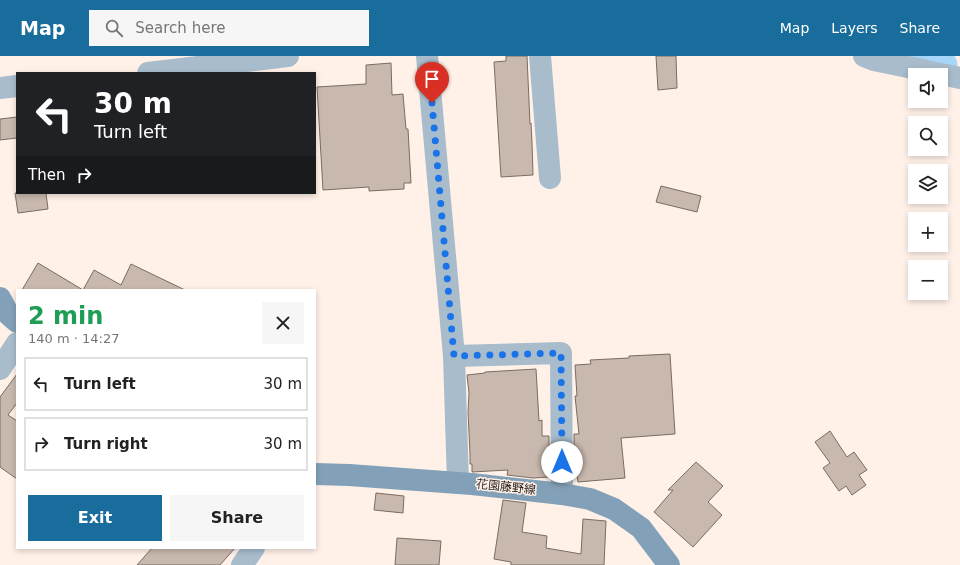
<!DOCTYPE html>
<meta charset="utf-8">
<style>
:root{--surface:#fff;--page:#f6f6f6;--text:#222;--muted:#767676;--line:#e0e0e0;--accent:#196d9d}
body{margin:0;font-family:"DejaVu Sans","Noto Sans JP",sans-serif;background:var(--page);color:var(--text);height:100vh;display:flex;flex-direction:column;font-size:15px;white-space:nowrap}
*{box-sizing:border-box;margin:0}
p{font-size:13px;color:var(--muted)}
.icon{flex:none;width:22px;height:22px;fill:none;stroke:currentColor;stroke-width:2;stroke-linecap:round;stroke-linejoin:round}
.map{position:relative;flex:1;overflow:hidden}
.drawer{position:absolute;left:16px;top:233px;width:300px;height:260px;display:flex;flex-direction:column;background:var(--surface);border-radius:0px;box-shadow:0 2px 6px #0003}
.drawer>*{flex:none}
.hud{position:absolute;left:16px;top:16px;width:300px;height:122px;border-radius:0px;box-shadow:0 2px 6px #0003;background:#202124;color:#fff;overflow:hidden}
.buttons{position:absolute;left:908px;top:12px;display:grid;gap:8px}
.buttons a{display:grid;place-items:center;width:40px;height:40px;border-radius:0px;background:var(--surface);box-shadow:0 2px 6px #0003;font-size:20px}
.pin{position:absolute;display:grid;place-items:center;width:34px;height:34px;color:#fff;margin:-41px -17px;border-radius:50% 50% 50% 0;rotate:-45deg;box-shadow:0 0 4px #0007}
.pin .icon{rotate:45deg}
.me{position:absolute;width:44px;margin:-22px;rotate:0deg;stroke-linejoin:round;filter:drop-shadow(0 0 3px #0008)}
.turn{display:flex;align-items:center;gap:14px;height:84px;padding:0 12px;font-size:18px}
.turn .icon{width:52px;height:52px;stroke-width:2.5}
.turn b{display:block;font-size:28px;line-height:34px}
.then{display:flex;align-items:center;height:38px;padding:0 12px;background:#0003;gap:8px;font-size:15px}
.round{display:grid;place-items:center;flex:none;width:42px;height:42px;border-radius:0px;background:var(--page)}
.headline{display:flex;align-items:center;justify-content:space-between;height:68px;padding:0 12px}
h1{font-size:24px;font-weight:800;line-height:30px;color:#1e9e55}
.cta{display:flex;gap:8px;margin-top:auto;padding:8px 12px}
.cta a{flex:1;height:46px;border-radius:0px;background:var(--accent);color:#fff;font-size:16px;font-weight:800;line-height:46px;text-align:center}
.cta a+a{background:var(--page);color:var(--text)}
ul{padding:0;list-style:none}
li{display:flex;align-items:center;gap:12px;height:54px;margin:0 8px 6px;padding:0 4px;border:2px solid var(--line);border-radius:0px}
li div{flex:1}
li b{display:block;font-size:15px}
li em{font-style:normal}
header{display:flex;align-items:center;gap:24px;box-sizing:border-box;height:56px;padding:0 20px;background:var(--accent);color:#fff}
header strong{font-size:19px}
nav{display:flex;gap:22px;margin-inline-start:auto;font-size:14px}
.search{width:280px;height:36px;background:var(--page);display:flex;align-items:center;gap:10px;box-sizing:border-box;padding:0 14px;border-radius:0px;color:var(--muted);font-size:15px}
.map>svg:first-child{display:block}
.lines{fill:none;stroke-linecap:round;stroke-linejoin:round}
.river{stroke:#a6d6fa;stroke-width:39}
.building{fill:#c8b8ad;stroke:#7b6c62}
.minor{stroke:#a8bccc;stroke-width:22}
.secondary{stroke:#82a1b8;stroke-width:22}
.route{stroke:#1a73e8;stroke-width:7;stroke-dasharray:0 12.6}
.labels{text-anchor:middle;stroke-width:3;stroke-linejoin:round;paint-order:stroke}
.street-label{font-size:12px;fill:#2c2622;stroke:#fff1e8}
</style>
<header>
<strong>Map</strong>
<div class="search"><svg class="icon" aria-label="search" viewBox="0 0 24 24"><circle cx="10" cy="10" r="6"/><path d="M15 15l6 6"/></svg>Search here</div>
<nav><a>Map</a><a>Layers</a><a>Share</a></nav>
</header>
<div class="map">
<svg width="960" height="509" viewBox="0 0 960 509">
<rect width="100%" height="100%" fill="#fff1e8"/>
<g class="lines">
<polyline class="river" points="920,0 938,10"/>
</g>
<g class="building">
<polygon points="506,0 527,0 530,68 531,67 532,87 533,119 501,121 494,6 506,5"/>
<polygon points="656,0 676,0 677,32 658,34"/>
<polygon points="391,7 392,39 403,38 406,73 408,73 411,127 404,127 404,133 369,135 369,131 323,134 317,31 366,28 366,9"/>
<polygon points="17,61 17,82 0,84 0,63"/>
<polygon points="661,130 701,140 697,156 656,146"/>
<polygon points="15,137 46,137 48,153 18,157"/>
<polygon points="38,207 83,234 22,234"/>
<polygon points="131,208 185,234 83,234 94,214 121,229"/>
<polygon points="670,298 675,378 621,382 625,422 578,426 577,420 574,420 574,378 579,378 575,340 577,340 575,309 591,308 590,304 629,302 629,300"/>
<polygon points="536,313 539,365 542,364 542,380 549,380 549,421 533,422 507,419 508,414 472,416 472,408 470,408 470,398 468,356 469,337 467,319 485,317 485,316"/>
<polygon points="17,318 17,347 8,359 17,365 17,423 0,411 0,341"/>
<polygon points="830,375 847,401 854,396 867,414 859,419 866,429 852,439 846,430 839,435 823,412 830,407 815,386"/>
<polygon points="696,406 723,430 708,446 722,459 693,491 654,456 673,434 668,434"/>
<polygon points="376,437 404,440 403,457 374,454"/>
<polygon points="503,444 526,447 522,476 547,480 546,492 581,498 583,463 606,465 604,509 511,509 511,506 494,503"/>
<polygon points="397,482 441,485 439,509 395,509"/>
<polygon points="152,492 235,492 220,509 137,509"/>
</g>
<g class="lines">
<g class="minor">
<polyline points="427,0 454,300 458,427"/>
<polyline points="540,0 550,122"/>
<polyline points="864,0 874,4 960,22"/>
<polyline points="148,17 288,0"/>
<polyline points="0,32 17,30"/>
<polyline points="454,300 561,297 562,438"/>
<polyline points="0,313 17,287"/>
<polyline points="242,509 254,492"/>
</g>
<g class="secondary">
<polyline points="0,242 9,259 17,266"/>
<polyline points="315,418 349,419 472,428 562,438 590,443 614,453 641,472 669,509"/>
</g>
</g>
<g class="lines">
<polyline class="route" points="432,47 454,300 561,297 562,406"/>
</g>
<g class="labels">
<g class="street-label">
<text transform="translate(506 431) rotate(6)" y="4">花園藤野線</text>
</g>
</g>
</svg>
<div class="buttons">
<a><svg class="icon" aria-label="sound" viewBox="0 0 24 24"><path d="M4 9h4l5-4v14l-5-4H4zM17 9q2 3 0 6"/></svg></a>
<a><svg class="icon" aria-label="search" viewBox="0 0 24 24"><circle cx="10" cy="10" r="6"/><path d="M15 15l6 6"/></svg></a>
<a><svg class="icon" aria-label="layers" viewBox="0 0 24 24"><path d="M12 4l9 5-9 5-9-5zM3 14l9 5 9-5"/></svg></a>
<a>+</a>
<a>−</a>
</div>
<div class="pin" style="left:432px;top:47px;background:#d93025"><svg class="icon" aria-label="arrive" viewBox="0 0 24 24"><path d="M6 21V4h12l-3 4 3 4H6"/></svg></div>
<svg class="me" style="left:562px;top:406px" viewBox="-20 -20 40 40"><circle r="19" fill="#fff"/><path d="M0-13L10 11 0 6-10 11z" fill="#1a73e8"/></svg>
<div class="hud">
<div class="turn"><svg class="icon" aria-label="left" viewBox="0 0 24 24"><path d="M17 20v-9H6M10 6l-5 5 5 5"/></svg><div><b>30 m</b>Turn left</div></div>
<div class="then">Then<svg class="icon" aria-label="right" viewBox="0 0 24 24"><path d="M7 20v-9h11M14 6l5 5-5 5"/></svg></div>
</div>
<section class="drawer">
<div class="headline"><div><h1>2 min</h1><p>140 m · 14:27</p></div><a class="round"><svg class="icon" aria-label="close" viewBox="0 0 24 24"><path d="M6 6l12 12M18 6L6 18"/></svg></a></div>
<ul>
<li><svg class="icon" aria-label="left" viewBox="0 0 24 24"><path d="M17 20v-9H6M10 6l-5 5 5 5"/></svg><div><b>Turn left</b></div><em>30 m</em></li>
<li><svg class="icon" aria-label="right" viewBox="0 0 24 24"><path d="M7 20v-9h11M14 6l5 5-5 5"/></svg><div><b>Turn right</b></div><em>30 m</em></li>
</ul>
<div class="cta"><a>Exit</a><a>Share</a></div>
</section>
</div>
